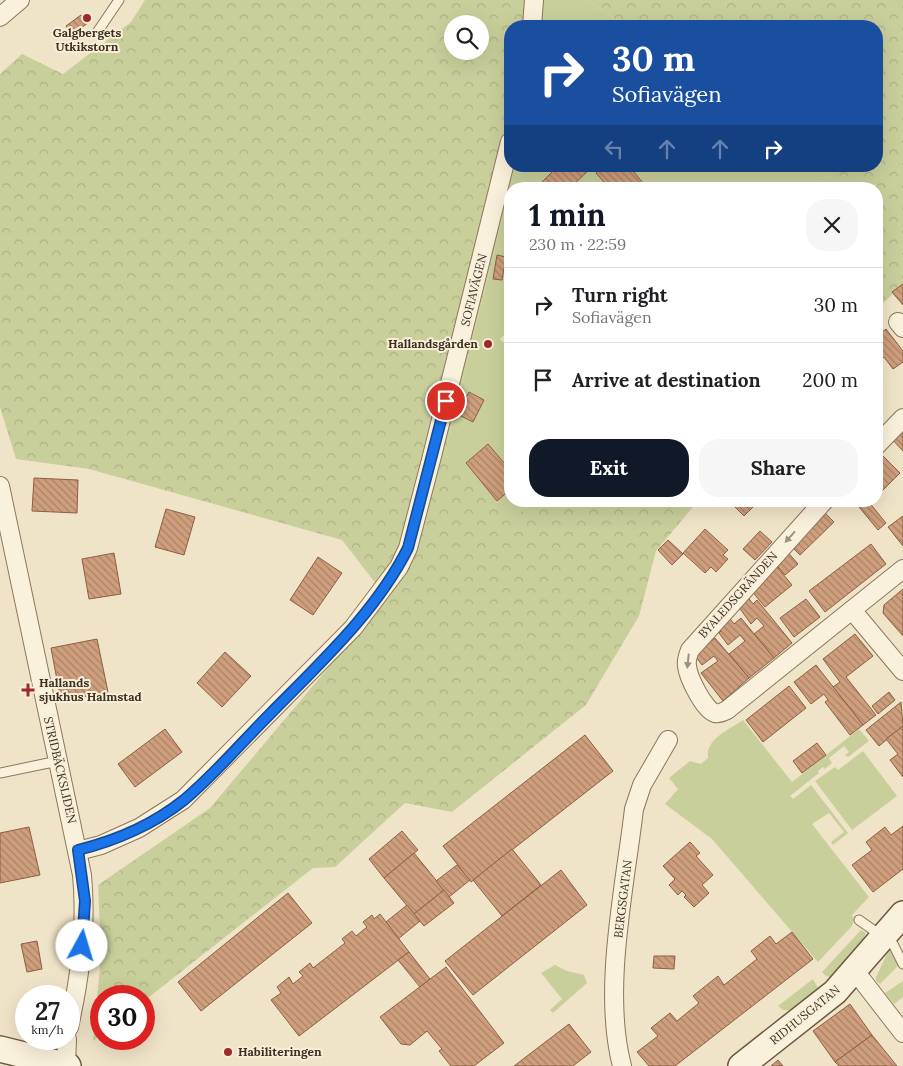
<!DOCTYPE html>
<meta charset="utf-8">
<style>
:root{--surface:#fff;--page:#f6f6f6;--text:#202124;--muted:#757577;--line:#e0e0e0;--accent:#111827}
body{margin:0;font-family:Lora,serif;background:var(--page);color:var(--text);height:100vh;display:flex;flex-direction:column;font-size:19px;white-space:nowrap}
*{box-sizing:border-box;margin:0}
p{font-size:16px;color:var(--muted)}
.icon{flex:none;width:28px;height:28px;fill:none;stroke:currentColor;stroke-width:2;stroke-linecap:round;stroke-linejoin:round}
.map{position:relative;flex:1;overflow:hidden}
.panel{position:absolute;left:504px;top:182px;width:379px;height:325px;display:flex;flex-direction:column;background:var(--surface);border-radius:20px;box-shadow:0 5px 20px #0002}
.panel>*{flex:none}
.hud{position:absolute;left:504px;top:20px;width:379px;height:152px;border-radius:20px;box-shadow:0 5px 20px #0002;background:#1a4fa0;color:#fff;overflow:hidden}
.controls{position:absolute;left:444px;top:15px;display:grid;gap:10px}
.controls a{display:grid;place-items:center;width:45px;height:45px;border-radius:50%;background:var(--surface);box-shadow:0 5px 20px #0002;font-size:25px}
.speed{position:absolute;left:15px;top:985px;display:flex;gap:10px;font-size:25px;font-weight:700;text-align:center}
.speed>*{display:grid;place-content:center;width:65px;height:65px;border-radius:50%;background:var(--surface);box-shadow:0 5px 20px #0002;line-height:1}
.speed small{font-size:12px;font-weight:400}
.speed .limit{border:8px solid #d22;background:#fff;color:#111}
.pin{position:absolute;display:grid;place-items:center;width:42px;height:42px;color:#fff;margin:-21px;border:2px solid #fff;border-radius:50%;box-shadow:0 1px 5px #0007}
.me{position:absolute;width:55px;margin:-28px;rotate:6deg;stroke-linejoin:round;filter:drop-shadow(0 0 4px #0008)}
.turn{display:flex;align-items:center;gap:18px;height:105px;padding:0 25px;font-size:22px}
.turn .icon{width:65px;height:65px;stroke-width:2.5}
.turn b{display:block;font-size:35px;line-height:42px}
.lanes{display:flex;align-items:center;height:48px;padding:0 25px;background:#0003;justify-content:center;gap:25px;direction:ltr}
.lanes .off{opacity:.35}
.round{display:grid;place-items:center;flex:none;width:52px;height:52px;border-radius:20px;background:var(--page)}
.headline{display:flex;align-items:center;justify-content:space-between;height:85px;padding:0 25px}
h1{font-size:30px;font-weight:800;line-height:38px;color:var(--accent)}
.action{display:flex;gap:10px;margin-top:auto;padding:10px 25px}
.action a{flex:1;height:58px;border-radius:20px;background:var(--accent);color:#fff;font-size:20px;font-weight:800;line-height:58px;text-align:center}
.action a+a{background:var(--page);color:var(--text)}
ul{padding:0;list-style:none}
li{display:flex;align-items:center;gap:15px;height:75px;padding:0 25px;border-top:1px solid var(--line)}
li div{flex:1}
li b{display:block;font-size:19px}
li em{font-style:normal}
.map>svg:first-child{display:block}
.green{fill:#c9cf9b;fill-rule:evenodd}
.forest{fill:url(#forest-crowns);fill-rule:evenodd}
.building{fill:url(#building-back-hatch);stroke:#8d5f41}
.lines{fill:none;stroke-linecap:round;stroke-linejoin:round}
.lane-casing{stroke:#8d765c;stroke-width:11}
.street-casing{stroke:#8d765c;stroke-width:20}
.secondary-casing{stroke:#6f573f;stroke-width:28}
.lane{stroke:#faf1dc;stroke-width:9}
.street{stroke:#faf1dc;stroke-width:18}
.secondary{stroke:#faf1dc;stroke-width:25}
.oneway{fill:#9c907e}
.route-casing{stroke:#114b97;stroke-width:12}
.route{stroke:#1a73e8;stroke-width:9}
.poi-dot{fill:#9e2a2b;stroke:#f7eed8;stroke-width:2}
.labels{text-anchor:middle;stroke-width:4;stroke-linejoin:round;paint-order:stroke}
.poi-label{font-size:12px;font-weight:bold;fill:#3d2e20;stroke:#f7eed8;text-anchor:start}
.street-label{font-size:12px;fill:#3d2e20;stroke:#f7eed8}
</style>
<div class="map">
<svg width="903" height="1066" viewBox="0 0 903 1066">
<defs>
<pattern id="forest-crowns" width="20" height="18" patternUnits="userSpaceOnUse" patternTransform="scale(1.25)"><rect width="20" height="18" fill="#c9cf9b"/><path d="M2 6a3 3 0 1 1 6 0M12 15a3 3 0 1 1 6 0" fill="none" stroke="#aeb285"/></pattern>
<pattern id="building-back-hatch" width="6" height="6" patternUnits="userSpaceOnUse" patternTransform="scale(1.25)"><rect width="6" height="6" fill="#cf9f7d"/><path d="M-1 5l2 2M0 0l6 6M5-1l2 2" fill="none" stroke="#a98266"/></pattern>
</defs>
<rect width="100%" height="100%" fill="#f0e4c8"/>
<g class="green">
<polygon points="542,0 586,0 627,26 539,26"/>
<path d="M512,166H558L535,189H510V329L500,339L510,349V470L488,444L466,463L497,501L510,490V501H536L509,522L445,454L496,244ZM497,255L506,257L501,280L493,278Z"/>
<polygon points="593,166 604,166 610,189 569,189"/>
<polygon points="629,166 828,166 821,189 648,189"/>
<path d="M743,720L792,782L859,729L869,741L848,757L845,755L849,752L844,746L829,758L832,763L825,769L823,767L818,771L819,773L790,796L793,799L811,785L848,833L833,845L831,842L844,832L829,813L812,824L869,897L852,915L854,920L852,926L818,962L712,839L665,804L678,789L669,778L690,761L701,764L708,758C705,739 729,730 743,720Z"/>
<polygon points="863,751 897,796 852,830 815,781 835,767 838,770"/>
<polygon points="861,930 866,933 864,939 834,978 826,976 822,972"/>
<polygon points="889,950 894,953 899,965 880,984 876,981 876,977"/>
<polygon points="555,965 567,971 584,975 587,983 553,1013 550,1010 562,999 541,973"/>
<polygon points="813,979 818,988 817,991 794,1011 783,1010 778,1006"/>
<polygon points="903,981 903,997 894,1004 885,993"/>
</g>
<g class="forest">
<path d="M145,0H542L539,26H510V166H512L496,244L445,454L509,521L536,501H698L656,551L639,616L586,705L452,812L405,803L335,867L313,868L144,1001V996H101V1035L93,1041L101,956L98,885L210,808L387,598L342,540L89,469L16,459L0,407V74L22,54L63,74L131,22ZM452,24H480V51H452Z"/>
<polygon points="586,0 903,0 903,284 876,310 876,189 821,189 828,166 876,166 876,26 627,26"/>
</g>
<g class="building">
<circle cx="87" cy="17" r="4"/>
<polygon points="81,15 88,23 72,34 66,26"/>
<polygon points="558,166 593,166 569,189 535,189"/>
<polygon points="604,166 629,166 648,189 610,189 596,173"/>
<polygon points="497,255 506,257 502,280 493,279"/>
<polygon points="903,284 903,305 892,292"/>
<polygon points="886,329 903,351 903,362 893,369 884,357 876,362 876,332 878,335"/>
<polygon points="469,392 484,400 473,422 457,414"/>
<polygon points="903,426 903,451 891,438"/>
<polygon points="488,444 510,470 510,490 497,501 466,463"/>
<polygon points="879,452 900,473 879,494 876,491 876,455"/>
<polygon points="34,478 78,480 77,513 32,511"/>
<polygon points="729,501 759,501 744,516"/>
<polygon points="868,501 886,523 878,530 855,502"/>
<polygon points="166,509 195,517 184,555 155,547"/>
<polygon points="822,510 834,522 800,555 788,543"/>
<polygon points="903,516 903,546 888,527"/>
<polygon points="705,529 728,550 723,555 728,559 716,572 711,567 705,573 683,553"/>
<polygon points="760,531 772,542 755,560 743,549"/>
<polygon points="668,540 683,554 672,565 658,550"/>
<polygon points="871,544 886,564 825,612 809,591"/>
<polygon points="785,549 798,564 785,575 772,560"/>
<polygon points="114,553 121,594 89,599 82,559"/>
<polygon points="318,557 342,573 313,615 290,600"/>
<polygon points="777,567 792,585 765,607 750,589"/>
<polygon points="903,589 903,636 883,613 884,605"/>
<polygon points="746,595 753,604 757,600 792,643 774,658 754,634 764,626 757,618 751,624 736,603"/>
<polygon points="806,599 820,617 794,637 780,618"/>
<polygon points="728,616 734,624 741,618 774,658 749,678 729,654 745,641 740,635 728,645 719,633 721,631 717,625"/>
<polygon points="855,634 873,656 846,677 876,715 863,725 833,687 840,682 823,659"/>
<polygon points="715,638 749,678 723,701 701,673 718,661 714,656 702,665 693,653 706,641 708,644"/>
<polygon points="97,639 108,692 61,701 51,648"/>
<polygon points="225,652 251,676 222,707 197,683"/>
<polygon points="816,665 863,725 850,735 825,702 828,700 824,694 811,704 794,682"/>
<polygon points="789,686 806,708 763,742 746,720"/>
<polygon points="889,692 895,700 878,714 872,706"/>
<polygon points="901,702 903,726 879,746 866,730"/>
<polygon points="903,726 903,777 890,760 898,754 886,739"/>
<polygon points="165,729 182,752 135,787 118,764"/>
<polygon points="585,735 613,771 471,882 443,846"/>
<polygon points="817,743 826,755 802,773 793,761"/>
<polygon points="903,826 903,869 873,892 852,865 872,850 866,842 885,827 891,835"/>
<polygon points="29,827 40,875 0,883 0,833"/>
<polygon points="402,831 418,850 384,878 369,859"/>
<polygon points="690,842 700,853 696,856 713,875 702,885 709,893 694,907 684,897 686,895 682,891 678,895 669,885 675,879 663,866"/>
<polygon points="512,849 541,885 502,916 473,880"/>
<polygon points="414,853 444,890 414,914 384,878"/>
<polygon points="457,865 470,880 449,897 436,881"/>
<polygon points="561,870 587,905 473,995 445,961"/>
<polygon points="444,890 454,903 424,926 414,914"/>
<polygon points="288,893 312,923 201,1011 178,982"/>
<polygon points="407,905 420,921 398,939 386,922"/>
<polygon points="380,914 409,952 299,1036 271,1000 281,993 277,987 289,977 293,984 303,976 299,972 310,963 313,968 345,943 342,939 352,931 356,936 367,927 363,922 372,915 374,919"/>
<polygon points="792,932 813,959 675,1066 649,1066 637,1052 658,1036 651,1028 670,1013 677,1021 699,1003 693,996 718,976 724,985 757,959 751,951 770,936 776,944"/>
<polygon points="37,941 42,969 27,972 21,944"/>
<polygon points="409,952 430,979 420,987 398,960"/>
<polygon points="654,956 675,956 674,969 653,968"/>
<polygon points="446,967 504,1043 474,1066 451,1066 439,1051 442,1049 427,1031 410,1045 401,1044 380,1017"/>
<polygon points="850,1004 872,1035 835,1062 813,1031"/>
<polygon points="569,1024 591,1052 573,1066 514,1066"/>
<polygon points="872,1035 897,1066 839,1066 835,1062"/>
<polygon points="778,1060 783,1066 771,1066"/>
</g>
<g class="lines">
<g class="lane-casing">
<g id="lane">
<polyline points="98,31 119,0"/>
<polyline points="0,773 58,761"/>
<polyline points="859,920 893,944 903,964"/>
</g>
</g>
<g class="street-casing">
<g id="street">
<polyline points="0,17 20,0"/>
<polyline points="532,26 534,0"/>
<polyline points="898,322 903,328"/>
<polyline points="876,446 903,418"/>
<path d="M0,486L82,875C87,926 80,978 69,1027"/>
<path d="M824,501L690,650C688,655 686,661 687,666C688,677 704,710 715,713C719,714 723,712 727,710L903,569"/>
<polyline points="852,610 903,671"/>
<polyline points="78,851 101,845 139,828 183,800 353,628 399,567 408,548 431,460 510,142"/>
<polyline points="855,971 903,1033"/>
<polyline points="66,1066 67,1039"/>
<path d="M622,1066C602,990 625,887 634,809L642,785L668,740"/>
</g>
</g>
<g class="secondary-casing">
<g id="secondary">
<polyline points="0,1049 68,1066"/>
<polyline points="741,1066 835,992 903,914"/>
</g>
</g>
<use href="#lane" class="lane"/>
<use href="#street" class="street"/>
<use href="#secondary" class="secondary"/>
</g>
<defs><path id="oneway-solid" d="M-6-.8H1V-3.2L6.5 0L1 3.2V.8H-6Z" transform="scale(1.25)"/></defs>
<g class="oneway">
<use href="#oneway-solid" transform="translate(790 537) rotate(132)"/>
<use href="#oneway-solid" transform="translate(688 661) rotate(96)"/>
</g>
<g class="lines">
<g class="route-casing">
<path id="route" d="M82,946L85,901L78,850C115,841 154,824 184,800C215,774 242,742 270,714C320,663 376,612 408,548L446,401"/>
</g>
<use href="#route" class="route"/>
</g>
<g class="poi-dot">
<circle cx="87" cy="18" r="5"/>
<circle cx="488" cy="344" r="5"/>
<path d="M25.5 682.5h5v5h5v5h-5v5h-5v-5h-5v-5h5z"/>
<circle cx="228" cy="1052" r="5"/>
</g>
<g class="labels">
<g class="poi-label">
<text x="87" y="37" text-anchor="middle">Galgbergets<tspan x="87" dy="14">Utkikstorn</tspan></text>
<text x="478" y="348" text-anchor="end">Hallandsgården</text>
<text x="39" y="687">Hallands<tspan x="39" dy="14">sjukhus Halmstad</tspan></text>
<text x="238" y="1056">Habiliteringen</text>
</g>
<g class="street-label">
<text transform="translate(474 290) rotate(-76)" y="4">SOFIAVÄGEN</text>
<text transform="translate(738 595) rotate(-48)" y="4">BYALEDSGRÄNDEN</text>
<text transform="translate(60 770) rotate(77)" y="4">STRIDBÄCKSLIDEN</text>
<text transform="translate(623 899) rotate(-83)" y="4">BERGSGATAN</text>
<text transform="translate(805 1015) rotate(-39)" y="4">RIDHUSGATAN</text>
</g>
</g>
</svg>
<div class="controls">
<a><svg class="icon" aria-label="search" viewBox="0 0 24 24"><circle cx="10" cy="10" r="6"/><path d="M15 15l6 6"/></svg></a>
</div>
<div class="speed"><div>27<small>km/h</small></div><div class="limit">30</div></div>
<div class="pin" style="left:446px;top:401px;background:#d93025"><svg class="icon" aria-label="arrive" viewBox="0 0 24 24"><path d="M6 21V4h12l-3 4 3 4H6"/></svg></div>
<svg class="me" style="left:82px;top:946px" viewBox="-20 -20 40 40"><circle r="19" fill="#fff"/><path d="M0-13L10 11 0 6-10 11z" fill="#1a73e8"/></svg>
<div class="hud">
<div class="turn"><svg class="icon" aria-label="right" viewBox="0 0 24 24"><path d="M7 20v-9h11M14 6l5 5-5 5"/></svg><div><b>30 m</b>Sofiavägen</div></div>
<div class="lanes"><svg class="icon off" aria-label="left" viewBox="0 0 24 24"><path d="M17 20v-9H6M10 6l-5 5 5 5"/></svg><svg class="icon off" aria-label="ahead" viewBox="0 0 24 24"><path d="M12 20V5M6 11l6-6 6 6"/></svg><svg class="icon off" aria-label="ahead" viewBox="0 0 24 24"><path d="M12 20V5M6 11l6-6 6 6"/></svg><svg class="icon" aria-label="right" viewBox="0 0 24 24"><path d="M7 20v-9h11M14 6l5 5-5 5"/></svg></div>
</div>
<section class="panel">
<div class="headline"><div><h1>1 min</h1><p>230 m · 22:59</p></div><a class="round"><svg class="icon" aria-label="close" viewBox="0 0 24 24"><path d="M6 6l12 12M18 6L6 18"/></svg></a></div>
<ul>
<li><svg class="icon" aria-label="right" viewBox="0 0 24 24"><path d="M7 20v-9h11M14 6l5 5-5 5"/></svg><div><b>Turn right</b><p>Sofiavägen</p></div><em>30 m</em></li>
<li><svg class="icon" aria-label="arrive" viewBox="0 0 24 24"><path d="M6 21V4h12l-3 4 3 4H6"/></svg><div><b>Arrive at destination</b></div><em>200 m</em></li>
</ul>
<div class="action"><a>Exit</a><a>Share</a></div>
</section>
</div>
